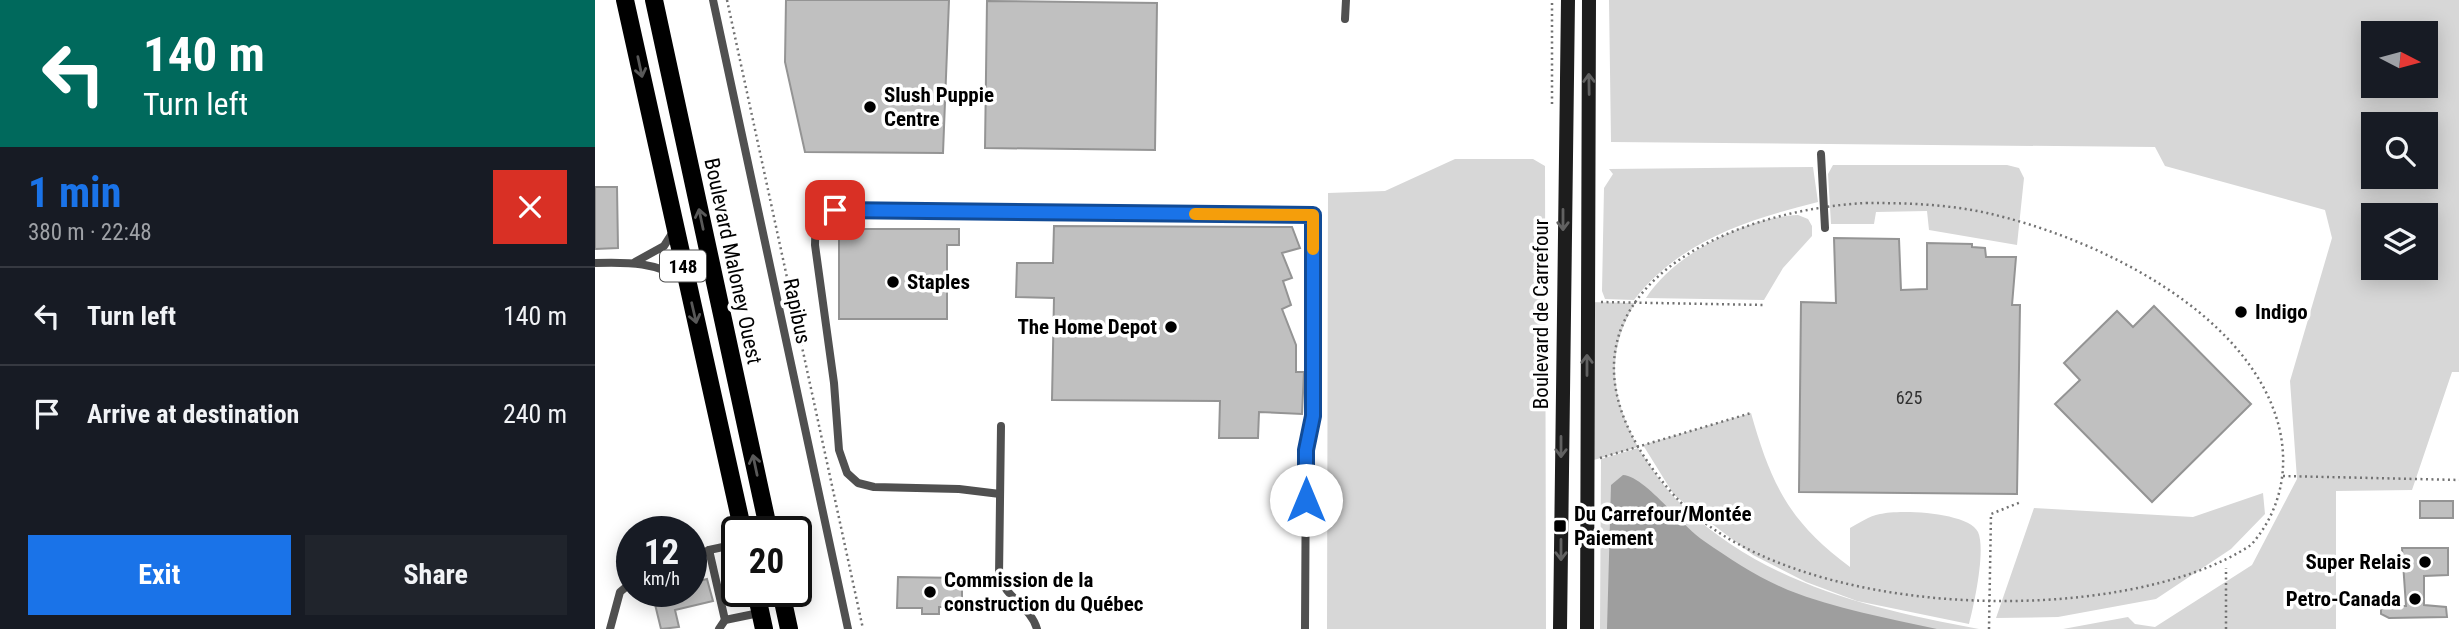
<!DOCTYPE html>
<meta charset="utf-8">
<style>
:root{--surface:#171b24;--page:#20242c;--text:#f1f3f6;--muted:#9ea1a6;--line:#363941;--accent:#1a73e8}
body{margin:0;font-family:"Roboto Condensed",sans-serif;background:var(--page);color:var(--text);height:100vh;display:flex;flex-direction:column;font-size:26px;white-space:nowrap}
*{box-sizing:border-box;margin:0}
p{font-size:23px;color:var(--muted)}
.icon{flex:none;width:38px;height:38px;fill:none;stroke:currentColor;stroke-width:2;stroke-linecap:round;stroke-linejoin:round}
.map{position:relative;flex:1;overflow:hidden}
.side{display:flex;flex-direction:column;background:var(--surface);width:595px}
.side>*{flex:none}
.top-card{background:#00695c;color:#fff;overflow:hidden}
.needle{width:46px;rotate:96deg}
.fabs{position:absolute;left:1766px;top:21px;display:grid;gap:14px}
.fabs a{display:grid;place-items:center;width:77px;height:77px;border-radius:0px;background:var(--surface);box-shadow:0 4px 18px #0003;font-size:35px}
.speed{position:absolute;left:21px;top:516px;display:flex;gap:14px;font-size:35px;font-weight:700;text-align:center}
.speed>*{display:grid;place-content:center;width:91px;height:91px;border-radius:50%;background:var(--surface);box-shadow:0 4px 18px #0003;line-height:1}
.speed small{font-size:18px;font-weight:400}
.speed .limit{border:4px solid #111;border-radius:10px;background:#fff;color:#111}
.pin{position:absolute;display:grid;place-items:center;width:60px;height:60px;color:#fff;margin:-30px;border-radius:14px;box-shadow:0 4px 10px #0006}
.me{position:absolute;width:77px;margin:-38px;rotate:0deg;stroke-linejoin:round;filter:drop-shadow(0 0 5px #0008)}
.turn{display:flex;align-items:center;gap:24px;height:147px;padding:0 28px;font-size:32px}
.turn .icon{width:91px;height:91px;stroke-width:2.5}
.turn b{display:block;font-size:49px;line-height:60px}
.round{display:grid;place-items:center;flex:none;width:74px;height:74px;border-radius:0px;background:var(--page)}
.overview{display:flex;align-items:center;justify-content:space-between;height:119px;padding:0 28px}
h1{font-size:42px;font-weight:700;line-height:52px;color:var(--accent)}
.action{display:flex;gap:14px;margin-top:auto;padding:14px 28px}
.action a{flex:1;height:80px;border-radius:0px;background:var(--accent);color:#fff;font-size:28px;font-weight:700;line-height:80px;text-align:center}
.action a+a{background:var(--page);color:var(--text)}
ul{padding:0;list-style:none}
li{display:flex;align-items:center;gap:21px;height:98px;padding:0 28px;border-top:2px solid var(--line)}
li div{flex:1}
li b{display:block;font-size:26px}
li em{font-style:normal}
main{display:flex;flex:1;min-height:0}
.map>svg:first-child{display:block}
.green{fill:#d7d7d7;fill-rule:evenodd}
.water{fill:#9e9e9e}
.building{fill:#c0c0c0;stroke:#949494;stroke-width:2}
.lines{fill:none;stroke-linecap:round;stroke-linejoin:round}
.path{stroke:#727272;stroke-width:2.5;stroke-dasharray:2 3.5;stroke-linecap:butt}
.lane{stroke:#505050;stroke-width:8}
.secondary{stroke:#1d1d1d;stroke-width:14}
.primary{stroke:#000;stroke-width:18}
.oneway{stroke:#595959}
.oneway2{stroke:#616161}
.route-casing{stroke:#114b97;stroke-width:18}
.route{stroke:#1a73e8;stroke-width:12}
.slow{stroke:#f59e0b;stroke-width:12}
.poi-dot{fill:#000;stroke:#fff;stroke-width:2.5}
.labels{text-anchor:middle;stroke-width:7;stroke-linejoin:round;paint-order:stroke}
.number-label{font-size:18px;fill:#303030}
.shield{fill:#fff;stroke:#4c4c4c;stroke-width:2}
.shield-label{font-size:19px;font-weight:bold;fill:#000}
.poi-label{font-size:21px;font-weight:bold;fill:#000;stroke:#fff;text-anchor:start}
.street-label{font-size:21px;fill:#000;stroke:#fff}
</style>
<main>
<section class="side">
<div class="top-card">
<div class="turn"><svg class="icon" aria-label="left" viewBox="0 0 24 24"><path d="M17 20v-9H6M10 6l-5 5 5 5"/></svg><div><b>140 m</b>Turn left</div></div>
</div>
<div class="overview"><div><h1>1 min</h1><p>380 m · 22:48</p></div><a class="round" style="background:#d93025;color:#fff"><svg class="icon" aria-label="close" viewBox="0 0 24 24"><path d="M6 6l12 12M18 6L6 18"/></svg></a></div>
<ul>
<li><svg class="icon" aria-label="left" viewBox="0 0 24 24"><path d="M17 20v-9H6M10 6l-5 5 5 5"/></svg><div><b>Turn left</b></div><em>140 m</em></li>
<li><svg class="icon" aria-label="arrive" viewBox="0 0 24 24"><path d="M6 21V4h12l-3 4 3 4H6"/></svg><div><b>Arrive at destination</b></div><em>240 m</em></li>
</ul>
<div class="action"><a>Exit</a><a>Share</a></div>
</section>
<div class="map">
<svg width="1864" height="629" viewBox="0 0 1864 629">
<rect width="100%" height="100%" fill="#fff"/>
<g class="green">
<path d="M1014,0H1864V372H1857L1817,490L1741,491V629H1468L1533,617L1540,624L1560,627L1657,565L1702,479L1695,381L1737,238L1730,210L1570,166L1560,147L1016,142ZM1778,33H1830V86H1778ZM1778,124H1830V177H1778ZM1778,215H1830V268H1778Z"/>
<polygon points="860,159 938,159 950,166 951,629 732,629 733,193 790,191"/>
<polygon points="1238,165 1412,165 1424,168 1429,178 1422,245 1334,230 1332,211 1281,212 1279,224 1236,224 1233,174"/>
<path d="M1218,167L1223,202C1152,220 1086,240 1039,300L1010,299L1007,291L1009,188L1018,174L1014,169Z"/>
<path d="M1203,215L1213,219L1217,226V236L1188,268L1169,300L1051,298C1079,254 1151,217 1203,215Z"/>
<path d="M992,302L1040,303C1010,354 1016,396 1043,447L992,462Z"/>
<path d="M1156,413C1176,484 1194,522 1255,567V528C1264,523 1274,516 1285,514C1304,509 1374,512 1383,532C1391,550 1379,605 1374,624L1262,601L1211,582L1158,555L1079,495L1048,445Z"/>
<path d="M1043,448C1055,465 1066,484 1081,499C1162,582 1274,609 1384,629H1005L1006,459Z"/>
<polygon points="1668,493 1670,514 1636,549 1561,599 1463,617 1401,618 1439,508 1598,517"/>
</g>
<path class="water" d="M1028,475C1050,476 1087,527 1109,541C1135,559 1164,578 1193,590C1241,609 1292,618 1342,629H1012L1016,485Z"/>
<g class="building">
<polygon points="191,0 354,0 348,153 210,152 190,62"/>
<polygon points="392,1 562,3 560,150 390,148"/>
<polygon points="0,187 22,187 23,248 0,249"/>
<polygon points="459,226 697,227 705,248 687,253 697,278 688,281 696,305 687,309 701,345 701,372 709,372 707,414 664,412 663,438 624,438 625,401 457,400 459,298 421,297 422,263 458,263"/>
<polygon points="244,229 364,229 364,245 352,245 352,319 244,319"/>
<polygon points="1239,238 1304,239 1306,290 1332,289 1332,243 1377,244 1377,247 1390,248 1391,257 1421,257 1417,305 1425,305 1422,494 1204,492 1206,302 1241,303"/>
<polygon points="1559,306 1656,404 1557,502 1460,404 1485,380 1469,363 1522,311 1538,327"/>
<rect x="1825" y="501" width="33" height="17"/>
<polygon points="1807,548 1853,548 1853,575 1829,576 1829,605 1851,607 1852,617 1794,618 1786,614 1786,609 1791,606 1811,606"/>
<polygon points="303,577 367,578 367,607 344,607 344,614 327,614 327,608 302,608"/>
<polygon points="112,579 118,601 80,610 84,627 66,629 58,596 96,592 96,583"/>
</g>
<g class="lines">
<g class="path">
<polyline points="132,0 268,629"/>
<polyline points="957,104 957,0"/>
<path d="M1271,203C1311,203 1351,204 1392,213C1498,237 1651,309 1683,423C1695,467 1686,511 1656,545C1530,629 1192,624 1077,493C924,318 1103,212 1271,203Z"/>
<polyline points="1006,302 1170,305"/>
<polyline points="1005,458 1156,413"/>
<polyline points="1688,476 1864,480"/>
<polyline points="1394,629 1396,514 1426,502"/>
<polyline points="1631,629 1631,568"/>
</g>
<g class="lane">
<polyline points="118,0 253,629"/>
<polyline points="750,19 751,0"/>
<polyline points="1226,154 1230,228"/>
<polyline points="40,262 69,246 78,232"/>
<path d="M0,263C35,262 61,262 91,281"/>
<path d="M406,426L404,576C411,598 436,607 442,629"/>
<path d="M405,494L364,489L279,487L263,483L252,473L244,450L239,383L220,245C220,229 221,212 240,210L718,215V416L711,450L710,629"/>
<polyline points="114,550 130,620"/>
<polyline points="96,561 114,550 142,544"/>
<polyline points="15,629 25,592 37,582"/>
<polyline points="124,629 130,620 164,613"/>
</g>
<g class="secondary">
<polyline points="965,629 973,0"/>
<polyline points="992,629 994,0"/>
</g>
<g class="primary">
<polyline points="30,0 148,532"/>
<polyline points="59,0 174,532"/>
<polyline points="161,592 169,629"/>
<polyline points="186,592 194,629"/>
</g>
</g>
<defs><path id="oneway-shaft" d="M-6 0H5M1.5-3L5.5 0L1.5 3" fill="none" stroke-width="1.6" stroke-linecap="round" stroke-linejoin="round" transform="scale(1.75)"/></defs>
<g class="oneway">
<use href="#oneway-shaft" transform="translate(45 67) rotate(78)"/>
<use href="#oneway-shaft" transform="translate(106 219) rotate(-102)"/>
<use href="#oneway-shaft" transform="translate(99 313) rotate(77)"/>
<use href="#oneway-shaft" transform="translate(160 465) rotate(-102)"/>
</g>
<g class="oneway2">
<use href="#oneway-shaft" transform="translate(994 84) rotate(-91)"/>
<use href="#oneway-shaft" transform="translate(968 220) rotate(90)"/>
<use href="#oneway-shaft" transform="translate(992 365) rotate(-90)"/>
<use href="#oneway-shaft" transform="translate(966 447) rotate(90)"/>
<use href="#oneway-shaft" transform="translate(966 550) rotate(90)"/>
</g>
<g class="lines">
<g class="route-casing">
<polyline id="route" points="240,210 718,215 718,416 711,450 711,500"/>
</g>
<use href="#route" class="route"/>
<polyline class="slow" points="600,214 718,215 718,249"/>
</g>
<g class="poi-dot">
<circle cx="275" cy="107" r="7"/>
<circle cx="298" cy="282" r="7"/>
<circle cx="1646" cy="312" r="7"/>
<circle cx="576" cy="327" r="7"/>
<rect x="958" y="519" width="14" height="14" rx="3.5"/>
<circle cx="1830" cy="562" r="7"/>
<circle cx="335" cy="592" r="7"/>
<circle cx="1820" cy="599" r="7"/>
</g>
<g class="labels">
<g class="number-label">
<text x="1314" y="404">625</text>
</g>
<rect class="shield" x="65" y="250.5" width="46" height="31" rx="5"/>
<g class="shield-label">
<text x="88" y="273">148</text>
</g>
<g class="poi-label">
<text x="289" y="102">Slush Puppie<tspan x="289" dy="24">Centre</tspan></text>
<text x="312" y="289">Staples</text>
<text x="1660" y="319">Indigo</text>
<text x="562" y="334" text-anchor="end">The Home Depot</text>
<text x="979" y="521">Du Carrefour/Montée<tspan x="979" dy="24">Paiement</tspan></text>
<text x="1816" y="569" text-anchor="end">Super Relais</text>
<text x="349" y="587">Commission de la<tspan x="349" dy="24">construction du Québec</tspan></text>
<text x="1806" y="606" text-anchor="end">Petro-Canada</text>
</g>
<g class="street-label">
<text transform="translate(138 261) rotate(78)" y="7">Boulevard Maloney Ouest</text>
<text transform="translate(202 311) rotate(78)" y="7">Rapibus</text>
<text transform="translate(946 314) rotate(-90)" y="7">Boulevard de Carrefour</text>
</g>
</g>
</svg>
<div class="fabs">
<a><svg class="needle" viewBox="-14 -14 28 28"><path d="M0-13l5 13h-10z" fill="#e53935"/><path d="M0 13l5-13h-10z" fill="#9ea1a6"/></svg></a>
<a><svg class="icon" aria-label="search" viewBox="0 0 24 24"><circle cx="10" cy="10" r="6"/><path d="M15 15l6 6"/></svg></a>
<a><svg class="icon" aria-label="layers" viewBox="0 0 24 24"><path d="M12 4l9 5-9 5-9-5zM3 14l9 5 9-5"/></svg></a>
</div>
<div class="speed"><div>12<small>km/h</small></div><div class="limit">20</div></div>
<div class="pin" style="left:240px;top:210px;background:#d93025"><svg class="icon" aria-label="arrive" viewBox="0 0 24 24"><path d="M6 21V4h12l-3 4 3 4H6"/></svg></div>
<svg class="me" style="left:711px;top:500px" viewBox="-20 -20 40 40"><circle r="19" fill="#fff"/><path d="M0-13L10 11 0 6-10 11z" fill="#1a73e8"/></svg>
</div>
</main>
